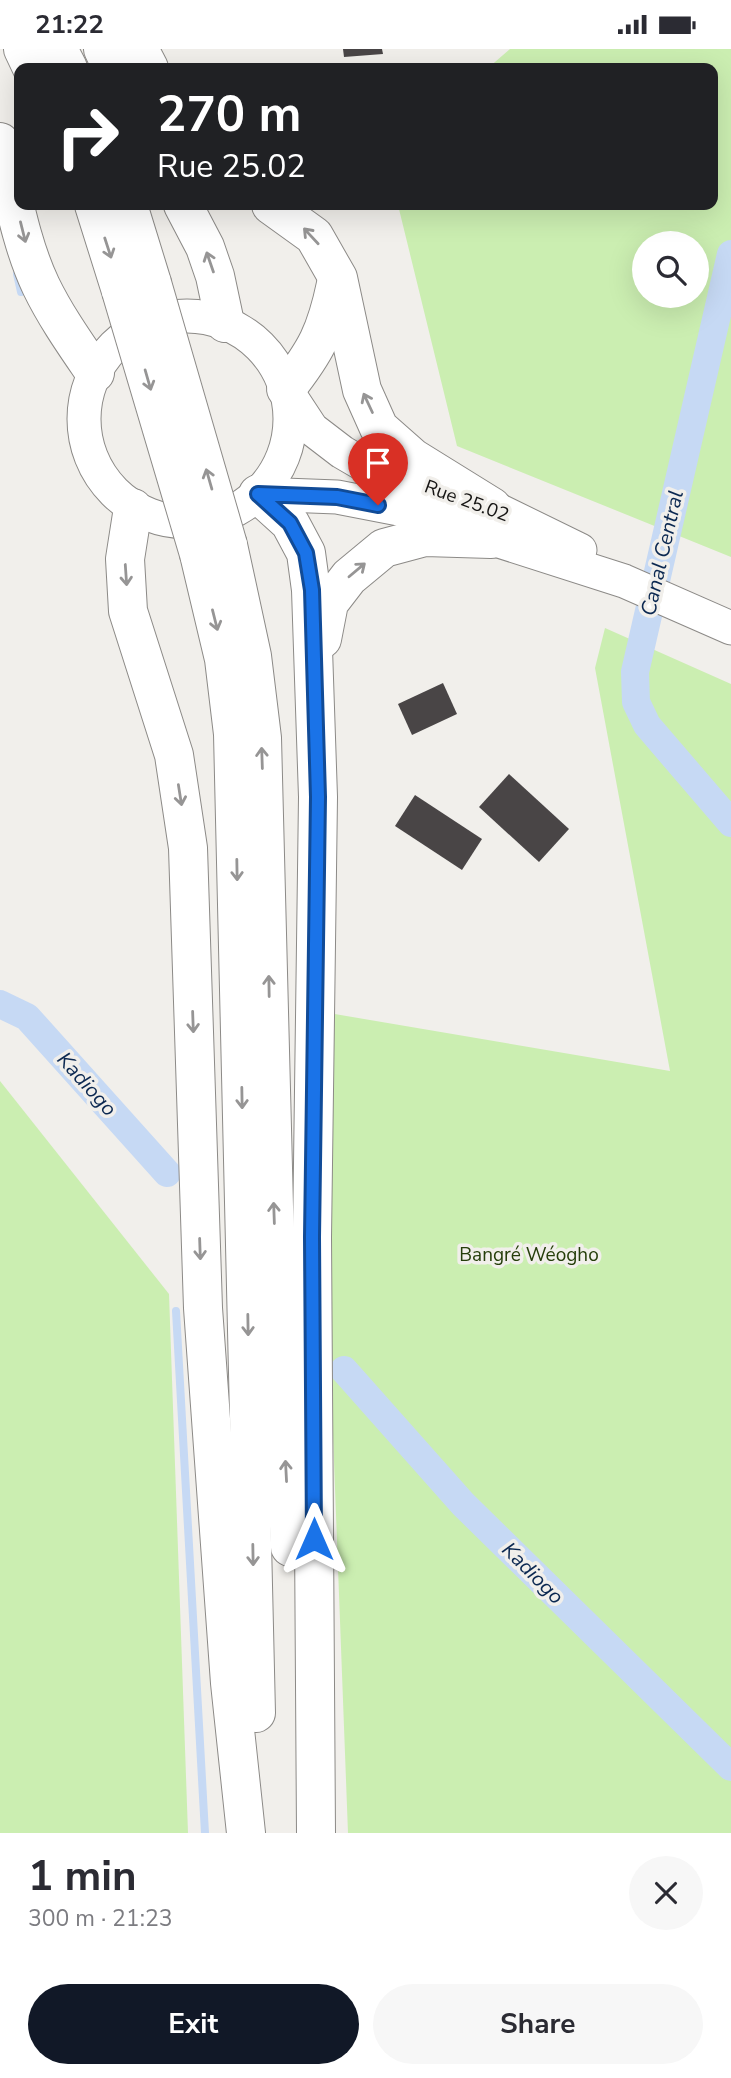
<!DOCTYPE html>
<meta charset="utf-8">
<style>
:root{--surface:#fff;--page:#f7f7f7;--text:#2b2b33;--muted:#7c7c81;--accent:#111827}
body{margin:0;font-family:"Nunito Sans",sans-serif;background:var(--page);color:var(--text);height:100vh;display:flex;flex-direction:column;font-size:26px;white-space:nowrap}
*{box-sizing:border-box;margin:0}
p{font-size:23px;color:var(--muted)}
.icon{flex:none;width:38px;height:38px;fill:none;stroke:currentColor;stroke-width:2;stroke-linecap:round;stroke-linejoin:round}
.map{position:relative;height:1784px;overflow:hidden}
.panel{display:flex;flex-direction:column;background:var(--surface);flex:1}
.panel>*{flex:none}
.hud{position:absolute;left:14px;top:14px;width:704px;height:147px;border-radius:14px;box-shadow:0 7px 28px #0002;background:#202124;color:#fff;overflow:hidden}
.tools{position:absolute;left:632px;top:182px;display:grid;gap:14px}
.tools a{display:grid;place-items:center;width:77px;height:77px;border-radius:50%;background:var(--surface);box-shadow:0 7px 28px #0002;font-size:35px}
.pin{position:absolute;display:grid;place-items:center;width:60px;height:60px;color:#fff;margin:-72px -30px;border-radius:50% 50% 50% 0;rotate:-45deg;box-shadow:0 0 7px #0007}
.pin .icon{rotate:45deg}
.me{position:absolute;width:77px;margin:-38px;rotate:0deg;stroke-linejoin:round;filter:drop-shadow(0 0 5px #0008)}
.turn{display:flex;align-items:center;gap:24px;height:147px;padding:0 28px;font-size:32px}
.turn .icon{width:91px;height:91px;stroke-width:2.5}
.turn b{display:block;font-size:49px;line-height:60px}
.round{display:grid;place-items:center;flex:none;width:74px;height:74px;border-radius:37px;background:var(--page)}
.headline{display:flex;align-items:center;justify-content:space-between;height:119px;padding:0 28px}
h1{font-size:42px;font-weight:700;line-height:52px}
.primary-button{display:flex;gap:14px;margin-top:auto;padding:14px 28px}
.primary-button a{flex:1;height:80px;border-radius:42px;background:var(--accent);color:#fff;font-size:28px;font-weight:700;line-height:80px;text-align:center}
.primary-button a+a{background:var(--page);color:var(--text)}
.status{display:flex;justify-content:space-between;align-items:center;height:49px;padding:0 35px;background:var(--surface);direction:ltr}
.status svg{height:19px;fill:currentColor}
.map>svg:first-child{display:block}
.green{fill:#cbeeb1;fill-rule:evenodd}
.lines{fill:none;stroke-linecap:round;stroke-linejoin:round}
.stream{stroke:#c6d9f4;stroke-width:8}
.canal{stroke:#c6d9f4;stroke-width:28}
.building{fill:#494546}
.primary-casing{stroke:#8c8a87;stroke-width:35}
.highway-casing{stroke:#8c8a87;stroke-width:40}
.primary{stroke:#fff;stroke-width:33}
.highway{stroke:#fff;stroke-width:38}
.highway-bridge-casing{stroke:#8c8a87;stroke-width:40;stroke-linecap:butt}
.highway-bridge{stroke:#fff;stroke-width:38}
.oneway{stroke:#969595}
.route-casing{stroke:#114b97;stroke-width:18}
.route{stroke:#1a73e8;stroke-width:12}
.labels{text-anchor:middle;stroke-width:7;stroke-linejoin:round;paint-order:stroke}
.street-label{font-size:19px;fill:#151413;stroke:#f1efeb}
.park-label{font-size:19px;fill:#253e0a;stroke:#f1efeb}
.water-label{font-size:21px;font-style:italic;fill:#0b2851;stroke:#f1efeb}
</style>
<div class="status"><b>21:22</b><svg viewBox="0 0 49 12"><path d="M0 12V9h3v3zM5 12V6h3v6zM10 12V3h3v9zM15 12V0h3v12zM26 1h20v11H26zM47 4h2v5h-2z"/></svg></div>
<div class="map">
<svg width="731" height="1784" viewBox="0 0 731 1784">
<rect width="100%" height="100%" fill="#f1efeb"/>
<g class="green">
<path d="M510,0H731V508L457,397L398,156H712V19H488ZM644,194H696V247H644Z"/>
<polygon points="605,579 731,635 731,1784 348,1784 317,962 670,1022 595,619"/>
<polygon points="0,1032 169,1245 188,1784 0,1784"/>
</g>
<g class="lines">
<g class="stream">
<polyline points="17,225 21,243"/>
<polyline points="176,1262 205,1784"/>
</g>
<g class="canal">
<polyline points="731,205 635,623 636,653 647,676 731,774"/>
<polyline points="0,955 27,968 167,1124"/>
<polyline points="344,1321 463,1455 731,1718"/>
</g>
</g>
<g class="building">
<polygon points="343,0 382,0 383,5 344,8"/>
<polygon points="443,634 457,665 412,686 398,655"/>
<polygon points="509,725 569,780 539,813 479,758"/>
<polygon points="415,746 482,790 462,821 395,777"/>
</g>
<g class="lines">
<g class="primary-casing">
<g id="primary">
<circle cx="187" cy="370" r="103"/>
<polyline points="287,342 312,380 342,403 366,417 492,458 580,501"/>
<polyline points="258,445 337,448 399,460 624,532 731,579"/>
</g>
</g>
<g class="highway-casing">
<g id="highway">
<polyline points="23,0 32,19"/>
<polyline points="58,0 68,19"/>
<polyline points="103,0 112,19"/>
<polyline points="139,0 149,19"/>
<path d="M0,93C12,141 20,193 41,237C56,268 76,296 95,324"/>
<polyline points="94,156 121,242"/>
<polyline points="128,156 152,234"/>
<polyline points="183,156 205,198 215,227 225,274"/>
<polyline points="271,156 314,187 338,229 362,341 379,379 413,409 492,458"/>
<path d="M286,340C316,302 326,283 336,235"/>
<polyline points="258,445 290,474 306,504 311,541 318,748 312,1188 316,1784"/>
<polyline points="133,459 125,510 128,562 174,706 188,799 203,1259 230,1634 246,1784"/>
<polyline points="228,496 252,607 262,689 274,1158 290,1498"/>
<polyline points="199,505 224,610 233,685 256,1664"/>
<polyline points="322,590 329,554 349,528 384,499 425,488 491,490"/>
</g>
</g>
<use href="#primary" class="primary"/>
<use href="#highway" class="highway"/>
<g class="highway-bridge-casing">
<g id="highway-bridge">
<polyline points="152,234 228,496"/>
<polyline points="121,242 199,505"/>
</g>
</g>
<use href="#highway-bridge" class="highway-bridge"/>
</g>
<defs><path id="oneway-shaft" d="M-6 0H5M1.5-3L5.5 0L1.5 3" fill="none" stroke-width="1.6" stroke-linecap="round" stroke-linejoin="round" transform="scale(1.75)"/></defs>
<g class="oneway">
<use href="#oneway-shaft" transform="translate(23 183) rotate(76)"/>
<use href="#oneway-shaft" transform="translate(311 187) rotate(-133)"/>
<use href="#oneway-shaft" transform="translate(108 199) rotate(72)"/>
<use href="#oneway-shaft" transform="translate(210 213) rotate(-109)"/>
<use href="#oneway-shaft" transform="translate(148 331) rotate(74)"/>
<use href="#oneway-shaft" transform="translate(368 354) rotate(-115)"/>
<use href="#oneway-shaft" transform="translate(209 430) rotate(-106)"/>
<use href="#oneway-shaft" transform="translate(357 521) rotate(-40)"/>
<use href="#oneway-shaft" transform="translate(126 526) rotate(86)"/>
<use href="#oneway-shaft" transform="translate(215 571) rotate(76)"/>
<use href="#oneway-shaft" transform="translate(262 709) rotate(-92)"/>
<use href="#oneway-shaft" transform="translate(180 746) rotate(81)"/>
<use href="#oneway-shaft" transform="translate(237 821) rotate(89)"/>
<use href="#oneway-shaft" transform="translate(269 937) rotate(-91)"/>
<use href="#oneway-shaft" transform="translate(193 973) rotate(88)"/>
<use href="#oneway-shaft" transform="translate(242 1049) rotate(89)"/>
<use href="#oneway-shaft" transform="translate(274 1164) rotate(-92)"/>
<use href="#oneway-shaft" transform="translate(200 1200) rotate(88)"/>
<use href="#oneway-shaft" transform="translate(248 1276) rotate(89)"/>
<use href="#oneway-shaft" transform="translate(286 1422) rotate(-93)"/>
<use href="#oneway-shaft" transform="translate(253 1506) rotate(89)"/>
</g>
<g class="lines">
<g class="route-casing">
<polyline id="route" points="314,1490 312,1188 318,748 312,541 306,504 290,474 258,445 337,448 378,456"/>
</g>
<use href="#route" class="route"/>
</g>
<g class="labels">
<g class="street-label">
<text transform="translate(467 451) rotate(20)" y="7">Rue 25.02</text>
</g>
<g class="park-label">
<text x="529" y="1212">Bangré Wéogho</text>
</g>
<g class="water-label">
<text transform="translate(662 504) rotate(-77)" y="7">Canal Central</text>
<text transform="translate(87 1035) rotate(48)" y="7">Kadiogo</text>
<text transform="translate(533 1524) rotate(45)" y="7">Kadiogo</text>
</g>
</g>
</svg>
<div class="tools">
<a><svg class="icon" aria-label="search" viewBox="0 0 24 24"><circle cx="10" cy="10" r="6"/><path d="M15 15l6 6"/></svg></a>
</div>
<div class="pin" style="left:378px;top:456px;background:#d93025"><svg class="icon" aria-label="arrive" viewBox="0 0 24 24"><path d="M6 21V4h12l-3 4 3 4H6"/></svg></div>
<svg class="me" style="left:314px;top:1490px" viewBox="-20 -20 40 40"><path d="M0-17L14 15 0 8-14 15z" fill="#1a73e8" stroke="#fff" stroke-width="4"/></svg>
<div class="hud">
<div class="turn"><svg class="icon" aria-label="right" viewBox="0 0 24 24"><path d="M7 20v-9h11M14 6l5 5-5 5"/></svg><div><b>270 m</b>Rue 25.02</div></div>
</div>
</div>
<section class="panel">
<div class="headline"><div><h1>1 min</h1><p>300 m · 21:23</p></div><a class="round"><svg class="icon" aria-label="close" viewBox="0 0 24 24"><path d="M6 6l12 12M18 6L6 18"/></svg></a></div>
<div class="primary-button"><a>Exit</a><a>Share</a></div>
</section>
